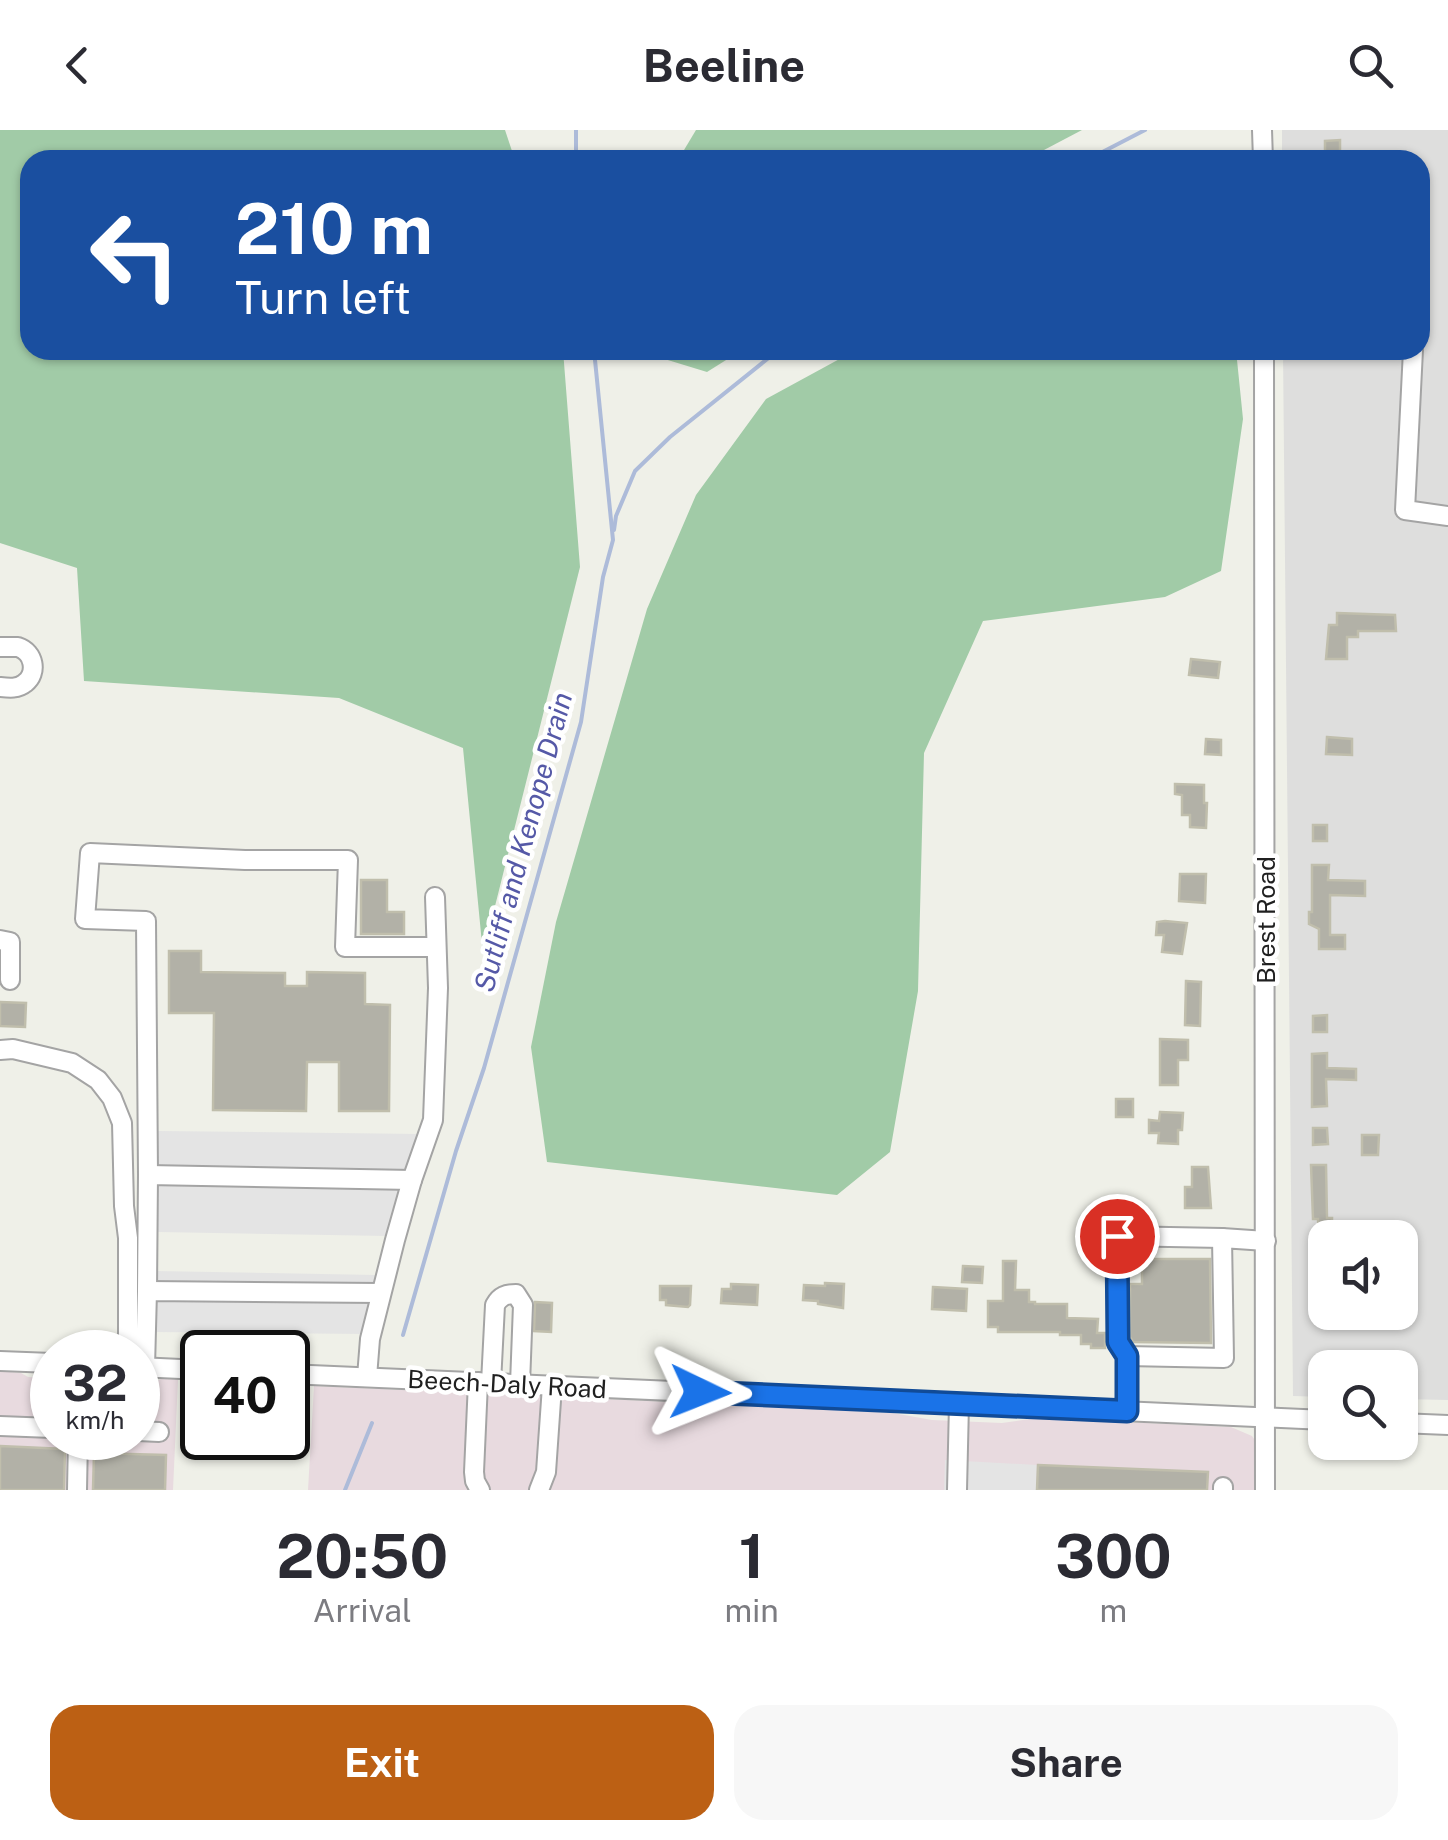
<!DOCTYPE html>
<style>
:root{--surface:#fff;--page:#f7f7f7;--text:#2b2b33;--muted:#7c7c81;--accent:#bc6014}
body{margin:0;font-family:"Public Sans",sans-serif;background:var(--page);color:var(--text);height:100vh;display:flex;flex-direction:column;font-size:38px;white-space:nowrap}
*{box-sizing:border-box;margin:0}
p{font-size:32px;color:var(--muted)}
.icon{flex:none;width:55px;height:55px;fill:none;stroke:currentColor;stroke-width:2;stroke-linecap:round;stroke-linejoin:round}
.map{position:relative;height:1360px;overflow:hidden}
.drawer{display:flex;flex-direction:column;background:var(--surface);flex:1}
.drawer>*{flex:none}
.guide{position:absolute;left:20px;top:20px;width:1410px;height:210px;border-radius:30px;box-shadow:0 2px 8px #0004;background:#1a4fa0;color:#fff;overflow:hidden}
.controls{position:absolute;left:1308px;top:1090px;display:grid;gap:20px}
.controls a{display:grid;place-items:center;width:110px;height:110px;border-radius:20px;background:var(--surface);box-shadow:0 2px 8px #0004;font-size:50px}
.speed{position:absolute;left:30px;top:1200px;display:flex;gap:20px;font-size:50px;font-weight:700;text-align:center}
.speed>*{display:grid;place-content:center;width:130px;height:130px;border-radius:50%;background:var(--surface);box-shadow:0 2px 8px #0004;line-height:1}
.speed small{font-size:25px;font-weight:400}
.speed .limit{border:5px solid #111;border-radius:15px;background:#fff;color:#111}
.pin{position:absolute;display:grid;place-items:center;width:85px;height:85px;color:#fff;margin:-42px;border:5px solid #fff;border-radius:50%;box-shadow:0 2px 10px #0007}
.me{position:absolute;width:110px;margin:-55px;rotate:92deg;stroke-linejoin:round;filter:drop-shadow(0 0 8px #0008)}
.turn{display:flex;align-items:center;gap:35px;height:210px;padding:0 50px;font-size:45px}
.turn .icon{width:130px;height:130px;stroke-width:2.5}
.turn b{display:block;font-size:70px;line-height:85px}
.eta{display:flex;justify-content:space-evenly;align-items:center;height:170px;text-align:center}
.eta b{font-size:60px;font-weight:700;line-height:70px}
.cta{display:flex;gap:20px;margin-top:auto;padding:20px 50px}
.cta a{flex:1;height:115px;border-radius:30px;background:var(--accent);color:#fff;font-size:40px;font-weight:700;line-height:115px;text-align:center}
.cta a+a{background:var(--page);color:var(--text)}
header{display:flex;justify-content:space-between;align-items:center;height:130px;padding:0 50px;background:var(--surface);font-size:45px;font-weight:700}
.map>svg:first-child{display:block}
.residential{fill:#dededd;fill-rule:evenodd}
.industrial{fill:#e8dadf}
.forest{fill:#a1cba7}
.parking{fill:#e4e4e4}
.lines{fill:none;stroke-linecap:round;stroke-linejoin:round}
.stream{stroke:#adbbd9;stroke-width:4}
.building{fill:#b2b1a7;stroke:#c0beac;stroke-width:2.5}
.minor-casing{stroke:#a4a4a4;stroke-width:22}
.minor{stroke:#fff;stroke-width:18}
.route-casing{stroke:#114b97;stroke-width:25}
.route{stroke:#1a73e8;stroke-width:18}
.labels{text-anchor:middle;stroke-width:9;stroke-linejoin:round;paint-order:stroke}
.street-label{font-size:25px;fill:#202020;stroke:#fff}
.water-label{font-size:28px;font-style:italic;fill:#5559a7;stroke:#fff}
</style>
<header><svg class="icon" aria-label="back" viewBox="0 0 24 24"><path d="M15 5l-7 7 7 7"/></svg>Beeline<svg class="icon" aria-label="search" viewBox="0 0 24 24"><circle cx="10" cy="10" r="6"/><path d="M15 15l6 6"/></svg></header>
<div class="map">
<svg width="1448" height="1360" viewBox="0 0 1448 1360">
<rect width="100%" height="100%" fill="#eff0e8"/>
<path class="residential" d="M1282,0H1448V1270L1400,1269V1238H1325V1267L1293,1266L1283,220H1420V30H1282ZM1325,1108H1400V1182H1325Z"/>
<g class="industrial">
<polygon points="0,1241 21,1243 28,1247 52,1248 52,1308 138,1308 138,1252 152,1253 161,1249 178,1249 173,1360 0,1360"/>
<polygon points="314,1256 738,1275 893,1283 932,1290 1002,1293 1036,1288 1231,1297 1252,1306 1256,1312 1257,1360 308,1360"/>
</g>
<g class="forest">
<polygon points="0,0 505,0 515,30 30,30 30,220 563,220 580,437 483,824 463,618 339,568 84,551 77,438 0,413"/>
<polygon points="696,0 1082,0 1025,30 678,30"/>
<polygon points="635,220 742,220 707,242"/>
<polygon points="856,220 1236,220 1243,289 1221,441 1165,467 983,491 924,623 918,861 890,1022 837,1065 547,1032 531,917 556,792 647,479 696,365 766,269"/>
</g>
<g class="parking">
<polygon points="158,1001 420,1004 388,1106 158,1102"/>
<polygon points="155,1141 377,1145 366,1204 152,1202"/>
<polygon points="945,1330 1037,1335 1036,1360 944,1360"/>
</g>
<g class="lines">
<g class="stream">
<polyline points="576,0 576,30"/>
<polyline points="1087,30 1145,0"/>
<polyline points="614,400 616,386 635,341 670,307 776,222 783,220"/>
<polyline points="403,1205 456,1021 484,938 581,592 603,447 613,410 594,220"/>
<polyline points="345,1360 372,1293"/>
</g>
</g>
<g class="building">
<polygon points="1340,10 1340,27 1325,28 1325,11"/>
<polygon points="1337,483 1395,485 1396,501 1358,501 1358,507 1347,507 1347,529 1326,529 1329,495 1337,495"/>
<polygon points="1191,529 1220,532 1218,548 1189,545"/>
<polygon points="1327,607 1352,609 1352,625 1326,624"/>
<polygon points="1206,609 1221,610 1221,625 1205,624"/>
<polygon points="1175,654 1204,655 1204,673 1207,673 1206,698 1190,697 1190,685 1182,685 1182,665 1175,664"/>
<rect x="1313" y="695" width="14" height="16"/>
<polygon points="1312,735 1329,735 1328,750 1365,751 1365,766 1330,765 1330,805 1345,805 1345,819 1319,819 1319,799 1309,794 1309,782 1312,782"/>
<polygon points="1180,744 1206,744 1205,773 1179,771"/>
<polygon points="361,750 387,750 387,782 404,782 404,804 361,804"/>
<polygon points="1165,791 1187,793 1182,824 1162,822 1164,805 1156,805 1157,792"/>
<polygon points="169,821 201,821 201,842 285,843 285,856 307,856 307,842 365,843 365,874 390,875 389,981 339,981 339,932 307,932 306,981 213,980 214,883 169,883"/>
<polygon points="1186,851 1201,852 1200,896 1185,895"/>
<polygon points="0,872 26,873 25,897 0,896"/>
<polygon points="1327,885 1327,902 1313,902 1313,886"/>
<polygon points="1160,909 1188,910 1188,930 1178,930 1178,955 1160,955"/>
<polygon points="1327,923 1327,938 1356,939 1356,950 1326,949 1327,976 1312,977 1312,924"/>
<rect x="1116" y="969" width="17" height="18"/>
<polygon points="1160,982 1183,983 1182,1000 1178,1000 1178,1014 1158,1013 1159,1003 1149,1003 1149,990 1159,991"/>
<polygon points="1313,998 1327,998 1328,1014 1313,1015"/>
<polygon points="1362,1005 1379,1005 1378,1025 1362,1025"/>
<polygon points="1311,1035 1326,1035 1327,1088 1332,1088 1332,1108 1319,1108 1318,1089 1313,1089"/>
<polygon points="1192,1037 1208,1037 1211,1078 1185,1078 1185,1057 1192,1057"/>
<polygon points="1142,1129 1210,1129 1211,1213 1133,1212 1130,1207 1130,1154 1142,1154"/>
<polygon points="1003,1131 1016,1131 1015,1160 1029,1160 1029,1172 1035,1172 1035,1174 1067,1174 1067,1188 1098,1189 1097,1203 1105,1203 1105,1218 1091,1218 1091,1214 1081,1214 1081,1205 1060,1205 1060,1202 998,1202 998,1197 988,1197 988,1171 1003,1171"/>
<polygon points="963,1136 983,1137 982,1153 962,1152"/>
<polygon points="825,1153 844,1154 843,1178 818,1174 818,1171 803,1170 804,1155 825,1156"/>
<polygon points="731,1154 758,1155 757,1175 721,1173 722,1159 731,1159"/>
<polygon points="660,1156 691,1156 690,1175 688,1177 666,1175 666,1170 660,1170"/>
<polygon points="933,1157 967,1159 966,1181 932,1179"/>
<polygon points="535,1172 552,1173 551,1202 534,1201"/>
<polygon points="258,1308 278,1308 277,1319 257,1321"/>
<polygon points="0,1316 65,1319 64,1360 0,1360"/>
<polygon points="94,1323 166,1325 165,1360 93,1360"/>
<polygon points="1038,1335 1208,1342 1207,1360 1037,1360"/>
</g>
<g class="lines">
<g class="minor-casing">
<g id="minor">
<polyline points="1262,0 1263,30"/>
<polyline points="1264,220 1265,1360"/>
<polyline points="1413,220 1405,380 1448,386"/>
<path d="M0,517C1,517 16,517 18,517C34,522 38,543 25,553C18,559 9,558 0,557"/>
<polyline points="0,810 10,812 10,850"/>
<polyline points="0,920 13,919 72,933 98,950 112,968 122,993 124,1076 128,1108 128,1222"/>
<polyline points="148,1045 146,791 85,789 90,723 245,730 348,730 345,817 436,817"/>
<polyline points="147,1161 148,1045 412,1050"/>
<polyline points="1127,1226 1118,1211 1117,1106 1222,1108"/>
<polyline points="0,1231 52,1233"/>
<polyline points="138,1237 202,1240"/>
<polyline points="145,1237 147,1161 381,1163"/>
<polyline points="288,1244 1325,1290"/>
<polyline points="367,1247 370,1209 395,1110 412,1050 433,990 438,858 435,767"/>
<polyline points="478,1252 474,1342 475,1351 480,1360"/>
<path d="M491,1253L495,1175C500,1166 506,1164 516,1164L523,1175L520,1254"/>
<polyline points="1127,1281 1127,1226 1224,1228 1222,1108 1266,1111"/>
<polyline points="1400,1293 1448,1295"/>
<polyline points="0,1296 52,1298"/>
<polyline points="138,1301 159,1302"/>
<polyline points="77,1360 78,1308"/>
<polyline points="539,1360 546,1342 552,1256"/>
<polyline points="957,1360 959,1274"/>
<polyline points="1223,1360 1223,1357"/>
</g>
</g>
<use href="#minor" class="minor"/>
</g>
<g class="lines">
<g class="route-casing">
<polyline id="route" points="700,1262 1127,1281 1127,1226 1118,1212 1117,1106"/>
</g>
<use href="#route" class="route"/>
</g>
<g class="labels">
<g class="street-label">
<text transform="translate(1266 790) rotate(-90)" y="9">Brest Road</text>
<text transform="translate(507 1254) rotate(3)" y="9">Beech-Daly Road</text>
</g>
<g class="water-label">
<text transform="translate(523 712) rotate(-75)" y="10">Sutliff and Kenope Drain</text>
</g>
</g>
</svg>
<div class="controls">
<a><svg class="icon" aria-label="sound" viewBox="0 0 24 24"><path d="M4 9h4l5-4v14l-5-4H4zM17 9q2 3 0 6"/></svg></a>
<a><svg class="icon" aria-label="search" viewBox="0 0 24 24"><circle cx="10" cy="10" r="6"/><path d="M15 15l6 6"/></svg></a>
</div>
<div class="speed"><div>32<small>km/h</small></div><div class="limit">40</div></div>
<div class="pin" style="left:1117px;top:1106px;background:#d93025"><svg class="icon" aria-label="arrive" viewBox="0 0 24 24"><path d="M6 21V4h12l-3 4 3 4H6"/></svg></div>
<svg class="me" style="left:700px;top:1262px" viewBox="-20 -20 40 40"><path d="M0-17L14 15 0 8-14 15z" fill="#1a73e8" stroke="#fff" stroke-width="4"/></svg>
<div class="guide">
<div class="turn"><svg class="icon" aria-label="left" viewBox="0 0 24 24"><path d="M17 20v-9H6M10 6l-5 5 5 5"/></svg><div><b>210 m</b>Turn left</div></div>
</div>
</div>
<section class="drawer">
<div class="eta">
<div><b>20:50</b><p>Arrival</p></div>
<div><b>1</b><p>min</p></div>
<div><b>300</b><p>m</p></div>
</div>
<div class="cta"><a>Exit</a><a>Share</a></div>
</section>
